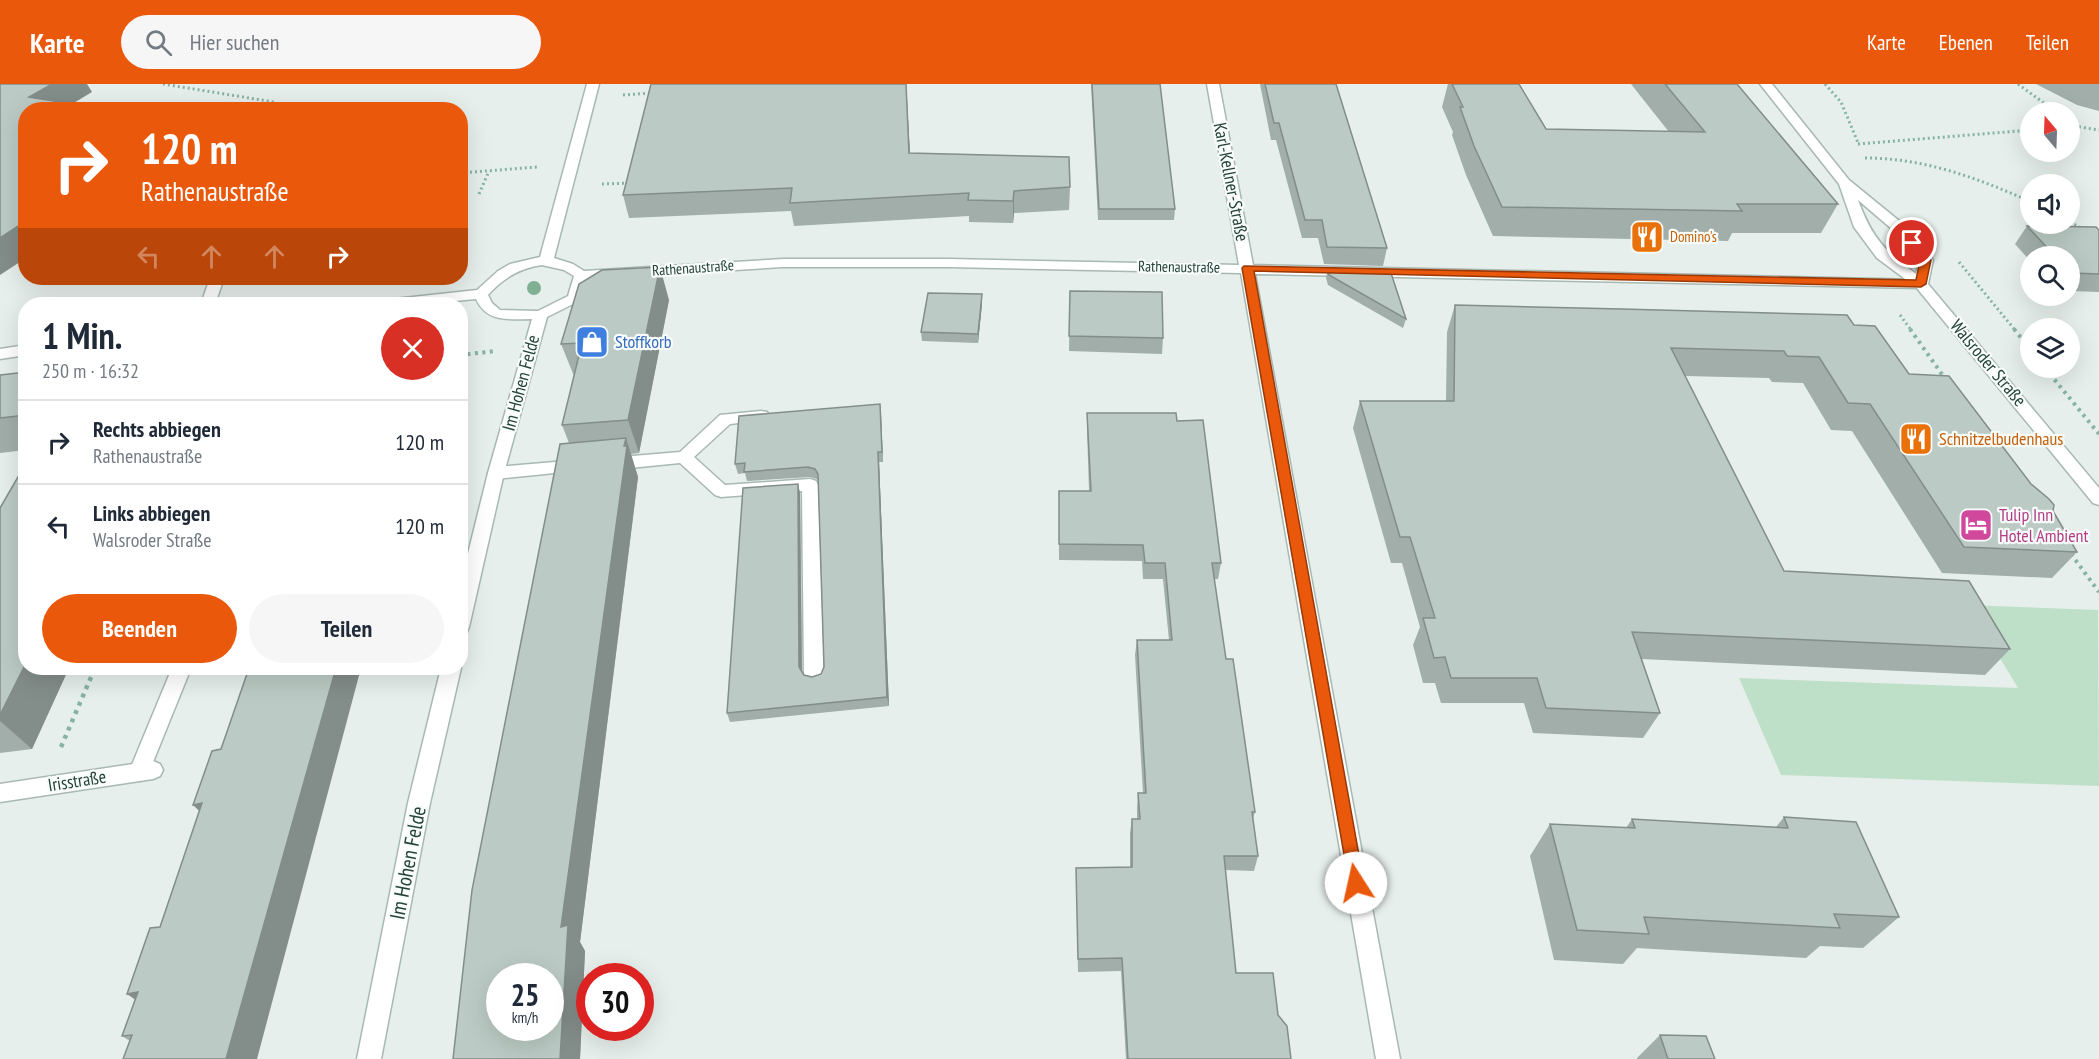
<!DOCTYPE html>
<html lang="de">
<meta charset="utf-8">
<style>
:root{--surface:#fff;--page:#f6f6f7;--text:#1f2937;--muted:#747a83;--line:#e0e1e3;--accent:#ea580c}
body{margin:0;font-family:"PT Sans Narrow",sans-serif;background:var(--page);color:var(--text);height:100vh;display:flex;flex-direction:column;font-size:22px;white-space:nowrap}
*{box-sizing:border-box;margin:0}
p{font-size:20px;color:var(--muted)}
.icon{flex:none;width:33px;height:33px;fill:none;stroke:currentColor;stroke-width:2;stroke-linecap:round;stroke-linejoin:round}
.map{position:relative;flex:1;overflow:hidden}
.details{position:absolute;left:18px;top:213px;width:450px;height:378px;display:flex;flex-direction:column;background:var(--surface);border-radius:24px;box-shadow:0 6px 24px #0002}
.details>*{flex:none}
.guide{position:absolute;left:18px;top:18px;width:450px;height:183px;border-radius:24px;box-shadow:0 6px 24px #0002;background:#ea580c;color:#fff;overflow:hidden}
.needle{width:39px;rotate:341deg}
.tools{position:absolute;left:2020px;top:18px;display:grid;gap:12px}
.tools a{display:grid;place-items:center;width:60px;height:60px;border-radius:50%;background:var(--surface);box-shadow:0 6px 24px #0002;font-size:30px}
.speed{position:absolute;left:486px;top:879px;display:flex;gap:12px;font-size:30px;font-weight:700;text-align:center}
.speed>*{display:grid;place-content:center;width:78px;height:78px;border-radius:50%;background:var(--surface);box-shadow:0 6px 24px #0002;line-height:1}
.speed small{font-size:15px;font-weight:400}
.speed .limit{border:9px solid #d22;background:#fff;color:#111}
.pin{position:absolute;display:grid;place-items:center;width:51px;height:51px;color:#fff;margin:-26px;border:3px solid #fff;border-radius:50%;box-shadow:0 2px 6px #0007}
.me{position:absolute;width:66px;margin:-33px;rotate:350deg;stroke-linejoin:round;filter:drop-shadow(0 0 4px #0008)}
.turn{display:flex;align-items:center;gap:21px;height:126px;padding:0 24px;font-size:27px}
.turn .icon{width:78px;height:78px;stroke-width:2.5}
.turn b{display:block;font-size:42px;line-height:51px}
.lanes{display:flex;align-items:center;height:57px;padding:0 24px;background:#0003;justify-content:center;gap:30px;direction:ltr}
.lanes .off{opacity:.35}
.round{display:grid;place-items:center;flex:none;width:63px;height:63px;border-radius:32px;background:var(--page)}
.overview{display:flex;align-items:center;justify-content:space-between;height:102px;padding:0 24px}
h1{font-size:36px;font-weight:800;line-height:45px}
.primary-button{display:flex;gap:12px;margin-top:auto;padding:12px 24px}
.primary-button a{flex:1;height:69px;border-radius:36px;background:var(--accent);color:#fff;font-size:24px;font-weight:800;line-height:69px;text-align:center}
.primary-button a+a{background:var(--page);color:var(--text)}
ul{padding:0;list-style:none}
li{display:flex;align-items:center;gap:18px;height:84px;padding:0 24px;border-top:2px solid var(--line)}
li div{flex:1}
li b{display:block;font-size:22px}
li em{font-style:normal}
header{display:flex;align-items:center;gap:36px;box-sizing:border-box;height:84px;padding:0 30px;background:var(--accent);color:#fff}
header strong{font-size:28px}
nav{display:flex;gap:33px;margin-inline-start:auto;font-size:21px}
.search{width:420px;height:54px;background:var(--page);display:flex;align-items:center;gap:15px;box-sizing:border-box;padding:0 21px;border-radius:33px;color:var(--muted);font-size:22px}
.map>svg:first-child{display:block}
.green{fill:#bfe0c8}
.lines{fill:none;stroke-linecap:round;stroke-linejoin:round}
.service-casing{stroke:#a8b8b2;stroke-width:3}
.minor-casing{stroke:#a8b8b2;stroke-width:3}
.tertiary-casing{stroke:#a8b8b2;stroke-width:3}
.path-far2{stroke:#86b3a5;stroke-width:3;stroke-dasharray:2 3;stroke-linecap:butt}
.path-far1{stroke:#86b3a5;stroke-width:4;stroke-dasharray:3 4.5;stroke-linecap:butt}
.path{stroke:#86b3a5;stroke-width:4.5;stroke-dasharray:4 5;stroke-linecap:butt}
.service{fill:#fff;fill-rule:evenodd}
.minor{fill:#fff;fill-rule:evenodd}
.tertiary{fill:#fff;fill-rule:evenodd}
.tree{fill:#80af93}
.wall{fill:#a1aea9}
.shaded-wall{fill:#838d89}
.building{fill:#bbcac4;stroke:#838d89;stroke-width:1.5;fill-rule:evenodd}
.route{fill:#ea580c;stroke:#983908;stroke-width:1.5}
.labels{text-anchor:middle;stroke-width:4.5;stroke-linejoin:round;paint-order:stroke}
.far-food-label{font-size:15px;fill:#c56008;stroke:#f7fbf9;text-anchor:start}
.far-street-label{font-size:15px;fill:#24423a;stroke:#f7fbf9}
.street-label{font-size:18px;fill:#24423a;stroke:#f7fbf9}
.shop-label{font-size:18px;fill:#366cbe;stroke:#f7fbf9;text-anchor:start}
.food-label{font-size:18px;fill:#c56008;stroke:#f7fbf9;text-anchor:start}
.hotel-label{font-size:18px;fill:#b23c85;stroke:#f7fbf9;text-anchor:start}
.near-street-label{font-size:21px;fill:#24423a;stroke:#f7fbf9}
</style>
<header>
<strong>Karte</strong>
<div class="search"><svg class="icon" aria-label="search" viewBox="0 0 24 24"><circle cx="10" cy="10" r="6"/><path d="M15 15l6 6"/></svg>Hier suchen</div>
<nav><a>Karte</a><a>Ebenen</a><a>Teilen</a></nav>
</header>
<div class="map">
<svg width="2099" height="975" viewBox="0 0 2099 975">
<rect width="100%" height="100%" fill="#e6efeb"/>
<polygon class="green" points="1968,521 2098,526 2099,702 1781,691 1739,594 2018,604"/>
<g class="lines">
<g class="service-casing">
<g id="service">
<polygon points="210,194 224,194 215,220 201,220"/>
<polygon points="761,327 767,328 769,332 767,336 730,340 694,373 725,401 810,395 816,397 818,401 824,592 821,598 814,600 807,598 804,592 802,407 721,413 715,411 680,379 609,386 603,384 601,380 603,376 609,374 680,368 720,331"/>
<polygon points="578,376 584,378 586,382 584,386 496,395 490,393 488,389 490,385 496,383"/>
<polygon points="172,584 191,584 149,688 146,694 139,697 132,694 129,688"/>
</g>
</g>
<g class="minor-casing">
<g id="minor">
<path d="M587,0H599L554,174L573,180L584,187L783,175H949L1239,181L1207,0H1219L1253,181L1921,196L1928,200L1921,204L1255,190L1400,975H1376L1241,189L949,183H783L587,195L579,217L547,233L504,389L469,543L467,548L460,550V502L488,389L532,235C509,235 487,239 476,215L421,220H378L385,216L477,206L498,187L510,180L540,173ZM542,181L564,186L574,192L568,212L538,227L500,226L492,219L488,211C503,194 520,184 542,181Z"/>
<polygon points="26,261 26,271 0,275 0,265"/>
<polygon points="441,584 461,584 430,719 381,975 357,975 408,719"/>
<polygon points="153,677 160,680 163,686 160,692 153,695 0,718 0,700"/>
</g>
</g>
<g class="tertiary-casing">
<path id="tertiary" d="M1760,0H1772L1849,96L1903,140L1931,173L1933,176L1928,200L2099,404V421L2093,419L1916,203L1877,174L1854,143L1839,100ZM1858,116L1893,146L1919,176L1916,190C1884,166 1872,154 1858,116Z"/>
</g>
<g class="path-far2">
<polyline points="163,0 274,18 272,26"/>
<polyline points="1825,0 1841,18 1859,61"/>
<polyline points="2018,0 2056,28"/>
<polyline points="623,11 652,9"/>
<polyline points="2070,39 2074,42 2099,46"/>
<polyline points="1858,60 2031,46"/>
<path d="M1865,74C1924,74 1978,94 2031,118"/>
<polyline points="460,89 537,83"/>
<polyline points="602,100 630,99"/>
<polyline points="479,110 489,87"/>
<polyline points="2070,138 2083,145"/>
<polyline points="1959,178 2015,246"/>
<polyline points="1900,231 1911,246"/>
</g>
<g class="path-far1">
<polyline points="1910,245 1946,296"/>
<polyline points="2014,245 2031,266"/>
<polyline points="460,271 496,267"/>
<polyline points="2045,284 2099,350"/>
<polyline points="2071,470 2099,508"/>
</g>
<polyline class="path" points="61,663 95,584"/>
<use href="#service" class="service"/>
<use href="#minor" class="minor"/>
<use href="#tertiary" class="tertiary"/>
</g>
<circle class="tree" cx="534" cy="204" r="7"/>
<g class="wall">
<polygon points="1091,0 1160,0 1175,125 1174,136 1098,136"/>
<polygon points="1260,0 1336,0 1387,164 1383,182 1324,180 1318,154 1302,154 1276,56 1271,56"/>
<polygon points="1448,0 1519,0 1546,45 1669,48 1631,0 1737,0 1838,120 1821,149 1732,149 1728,157 1493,152 1466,91 1452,51 1453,48 1442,23"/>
<polygon points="2036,0 2099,0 2099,27 2077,21"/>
<polygon points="907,16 910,69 1070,103 1069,126 1014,129 1013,139 969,138 969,132 794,142 791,127 629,134 623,111"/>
<polygon points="2027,142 2099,146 2099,208 2070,207 2070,172 2031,172 2031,178 2015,160"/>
<polygon points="1328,184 1406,235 1403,244 1328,201 1326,194"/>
<polygon points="1070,207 1163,254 1162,270 1069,267"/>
<polygon points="669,216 639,369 631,370 638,393 580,858 585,867 580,975 453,975 569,359 562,341 574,292 561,260"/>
<polygon points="982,220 978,259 922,257 921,248"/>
<polygon points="1455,221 1854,241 2031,400 2053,427 2077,468 2052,494 1942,489 1852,347 1831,346 1803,299 1772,298 1769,294 1685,292 1784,487 2010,565 1985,591 1642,575 1660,629 1643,654 1533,649 1524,619 1441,619 1435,599 1423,599 1413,561 1420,543 1402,479 1391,479 1353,344 1360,317 1446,317 1447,248"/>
<polygon points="26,288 26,366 0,369 0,291"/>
<polygon points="880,320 881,330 883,378 879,378 889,622 730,638 727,629 798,400 800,409 802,587 804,591 812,593 821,590 824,583 818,397 817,395 810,393 747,397 745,389 738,390 735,380"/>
<polygon points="1087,329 1177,337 1221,479 1218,495 1214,495 1226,575 1255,728 1253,734 1258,772 1254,787 1225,786 1236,889 1278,931 1291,975 1126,975 1121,887 1078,888 1076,784 1130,783 1130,749 1132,735 1137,735 1137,724 1138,709 1143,709 1135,571 1137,556 1169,556 1163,495 1143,495 1142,477 1059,476 1059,407 1089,407 1087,345"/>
<polygon points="0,424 26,584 69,584 32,665 0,669"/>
<polygon points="221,665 130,957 122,952"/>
<polygon points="1784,733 1899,833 1863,864 1820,862 1806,874 1637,864 1623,880 1554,876 1530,772 1550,740 1626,744 1632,735 1776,743"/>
<polygon points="1660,951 1715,975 1637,975 1637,974"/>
</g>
<g class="shaded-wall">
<polygon points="52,0 87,0 92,8 62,26 29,13"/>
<polygon points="906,0 907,16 911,91 909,69"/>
<polygon points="1014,107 1014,129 1013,139 1013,117"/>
<polygon points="26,137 26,174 0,191 0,154"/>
<polygon points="660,183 669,216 639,369 628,336"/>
<polygon points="982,210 982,220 978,259 978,250"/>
<polygon points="880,320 881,330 883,378 882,368"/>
<polygon points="626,354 638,393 580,858 585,867 580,975 560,975 561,843"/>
<polygon points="878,368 879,378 889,622 887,613"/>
<polygon points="798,400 800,409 802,592 799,583"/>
<polygon points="26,579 26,584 69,584 32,665 0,637 0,631"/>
<polygon points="336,584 361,584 257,975 226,975"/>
<polygon points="202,719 217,744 193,721"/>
<polygon points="138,908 156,930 127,910"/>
</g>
<g class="building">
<polygon points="0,0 52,0 29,13 110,26 26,26 26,137 0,154"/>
<polygon points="651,0 906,0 909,69 1069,73 1070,103 1014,107 1013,117 968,116 969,109 790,119 792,104 623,111"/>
<polygon points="1092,0 1160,0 1175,125 1099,125"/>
<polygon points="1265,0 1336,0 1387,164 1327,163 1322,136 1305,136 1279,39 1274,39"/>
<polygon points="1452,0 1519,0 1546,45 1705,48 1665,0 1737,0 1838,120 1737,120 1742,127 1502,123 1474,62 1460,23 1463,23"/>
<polygon points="2027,142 2096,143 2099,146 2099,190 2071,189 2070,188 2070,172 2055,172"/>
<polygon points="660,183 628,336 562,341 582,259 561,260 579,200 602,186"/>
<polygon points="1328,184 1390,186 1406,235 1329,191"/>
<polygon points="1070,207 1162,208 1163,254 1069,252"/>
<polygon points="928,209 982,210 978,250 921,248"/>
<polygon points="1455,221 1622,225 1847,231 1854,241 1875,242 1909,290 1949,292 2031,400 2049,415 2054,421 2053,427 2077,468 1964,463 1870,320 1848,319 1819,273 1787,272 1784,267 1671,264 1784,487 1969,497 2010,565 1632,548 1660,629 1546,624 1537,594 1451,594 1445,573 1434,574 1423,534 1435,534 1410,453 1400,453 1360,317 1454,317"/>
<polygon points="26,288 26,331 0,334 0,291"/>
<polygon points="880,320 882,368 878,368 887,613 727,629 743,404 798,400 799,583 804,591 812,593 821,590 824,583 818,390 815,385 808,383 744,388 745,379 735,380 739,332"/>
<polygon points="1087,329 1176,329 1177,337 1203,336 1221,479 1212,479 1226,575 1233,575 1255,728 1252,728 1258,772 1224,772 1236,889 1273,889 1278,931 1287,942 1291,975 1128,975 1122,874 1078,875 1076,784 1132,783 1132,735 1140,735 1138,709 1146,709 1137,556 1172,556 1165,479 1145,479 1143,461 1059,460 1059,407 1091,407"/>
<path d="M626,354L624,362H627L561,843L568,841L560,975H453L472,806L560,360ZM500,892H550V944H500Z"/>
<polygon points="26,379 26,579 0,631 0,424"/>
<polygon points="249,584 336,584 226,975 123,975 132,951 122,952 138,908 127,910 150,844 160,843 202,719 193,721 212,667 221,665"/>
<polygon points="1784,733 1856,738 1899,833 1834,830 1840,844 1644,833 1649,850 1577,846 1550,740 1635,744 1632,735 1788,744"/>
<polygon points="1660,951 1706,952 1715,975 1668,975"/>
</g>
<polygon class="route" points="1912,156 1916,157 1931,176 1926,200 1921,203 1254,187 1364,799 1362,805 1356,807 1350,805 1242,184 1244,182 1916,196 1920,176 1907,159"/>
<defs>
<g id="restaurant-square" transform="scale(1.725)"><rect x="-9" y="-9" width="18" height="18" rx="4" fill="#e8710a" stroke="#f7fbf9"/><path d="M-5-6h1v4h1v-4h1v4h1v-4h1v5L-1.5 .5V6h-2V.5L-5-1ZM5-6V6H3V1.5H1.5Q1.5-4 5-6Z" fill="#fff"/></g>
<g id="shop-square" transform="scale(1.725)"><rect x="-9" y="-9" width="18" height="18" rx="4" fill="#3f7fe0" stroke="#f7fbf9"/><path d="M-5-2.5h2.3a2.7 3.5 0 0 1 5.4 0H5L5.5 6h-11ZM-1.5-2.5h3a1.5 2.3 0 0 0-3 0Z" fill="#fff"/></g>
<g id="hotel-square" transform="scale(1.725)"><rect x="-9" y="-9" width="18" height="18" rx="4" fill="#d1479c" stroke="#f7fbf9"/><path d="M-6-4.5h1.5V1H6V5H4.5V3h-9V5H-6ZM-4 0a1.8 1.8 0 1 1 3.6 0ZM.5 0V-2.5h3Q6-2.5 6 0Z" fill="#fff"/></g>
</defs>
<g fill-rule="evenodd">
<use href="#restaurant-square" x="1647" y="153"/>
<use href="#shop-square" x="592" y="258"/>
<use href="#restaurant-square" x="1916" y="355"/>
<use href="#hotel-square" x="1976" y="441"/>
</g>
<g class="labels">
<g class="far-food-label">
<text x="1670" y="158">Domino's</text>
</g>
<g class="far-street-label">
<text transform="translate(1179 183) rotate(1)" y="5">Rathenaustraße</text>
<text transform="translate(693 184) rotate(-4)" y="5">Rathenaustraße</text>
</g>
<g class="street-label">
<text transform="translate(1231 98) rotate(79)" y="6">Karl-Kellner-Straße</text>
<text transform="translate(1988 279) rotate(50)" y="6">Walsroder Straße</text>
<text transform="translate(521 299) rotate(-75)" y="6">Im Hohen Felde</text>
<text transform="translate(77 697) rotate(-9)" y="6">Irisstraße</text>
</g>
<g class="shop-label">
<text x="615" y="264">Stoffkorb</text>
</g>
<g class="food-label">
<text x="1939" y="361">Schnitzelbudenhaus</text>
</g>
<g class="hotel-label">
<text x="1999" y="437">Tulip Inn<tspan x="1999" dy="21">Hotel Ambient</tspan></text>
</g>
<g class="near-street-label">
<text transform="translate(408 779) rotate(-79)" y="7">Im Hohen Felde</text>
</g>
</g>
</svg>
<div class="tools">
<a><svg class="needle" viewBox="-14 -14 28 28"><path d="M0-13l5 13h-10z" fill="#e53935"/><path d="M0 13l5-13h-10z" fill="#747a83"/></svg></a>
<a><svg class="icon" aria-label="sound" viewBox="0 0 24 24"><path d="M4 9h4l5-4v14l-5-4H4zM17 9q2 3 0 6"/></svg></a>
<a><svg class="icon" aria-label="search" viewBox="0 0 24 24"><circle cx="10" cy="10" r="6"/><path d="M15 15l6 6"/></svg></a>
<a><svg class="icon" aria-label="layers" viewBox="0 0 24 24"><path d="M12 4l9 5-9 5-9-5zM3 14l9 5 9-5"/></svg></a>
</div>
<div class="speed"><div>25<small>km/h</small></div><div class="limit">30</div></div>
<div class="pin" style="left:1912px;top:159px;background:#d93025"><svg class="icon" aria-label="arrive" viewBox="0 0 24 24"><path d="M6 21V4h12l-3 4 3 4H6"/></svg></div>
<svg class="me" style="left:1356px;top:799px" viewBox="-20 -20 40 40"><circle r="19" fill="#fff"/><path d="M0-13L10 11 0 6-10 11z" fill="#ea580c"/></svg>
<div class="guide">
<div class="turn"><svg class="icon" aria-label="right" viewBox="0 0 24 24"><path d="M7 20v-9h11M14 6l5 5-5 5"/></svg><div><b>120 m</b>Rathenaustraße</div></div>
<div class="lanes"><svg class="icon off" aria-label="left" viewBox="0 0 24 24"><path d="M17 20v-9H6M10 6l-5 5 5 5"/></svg><svg class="icon off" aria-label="ahead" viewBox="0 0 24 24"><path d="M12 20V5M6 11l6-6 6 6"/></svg><svg class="icon off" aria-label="ahead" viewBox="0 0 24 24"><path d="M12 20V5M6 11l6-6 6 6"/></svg><svg class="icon" aria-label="right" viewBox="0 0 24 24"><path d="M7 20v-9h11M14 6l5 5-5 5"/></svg></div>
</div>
<section class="details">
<div class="overview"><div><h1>1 Min.</h1><p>250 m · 16:32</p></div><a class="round" style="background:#d93025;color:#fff"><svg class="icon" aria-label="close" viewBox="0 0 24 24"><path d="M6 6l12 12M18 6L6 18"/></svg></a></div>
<ul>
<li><svg class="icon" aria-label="right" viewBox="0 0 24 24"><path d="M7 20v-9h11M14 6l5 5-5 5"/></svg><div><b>Rechts abbiegen</b><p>Rathenaustraße</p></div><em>120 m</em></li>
<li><svg class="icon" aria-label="left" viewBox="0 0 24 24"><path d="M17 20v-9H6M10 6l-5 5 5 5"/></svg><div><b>Links abbiegen</b><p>Walsroder Straße</p></div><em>120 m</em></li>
</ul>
<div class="primary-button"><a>Beenden</a><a>Teilen</a></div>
</section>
</div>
